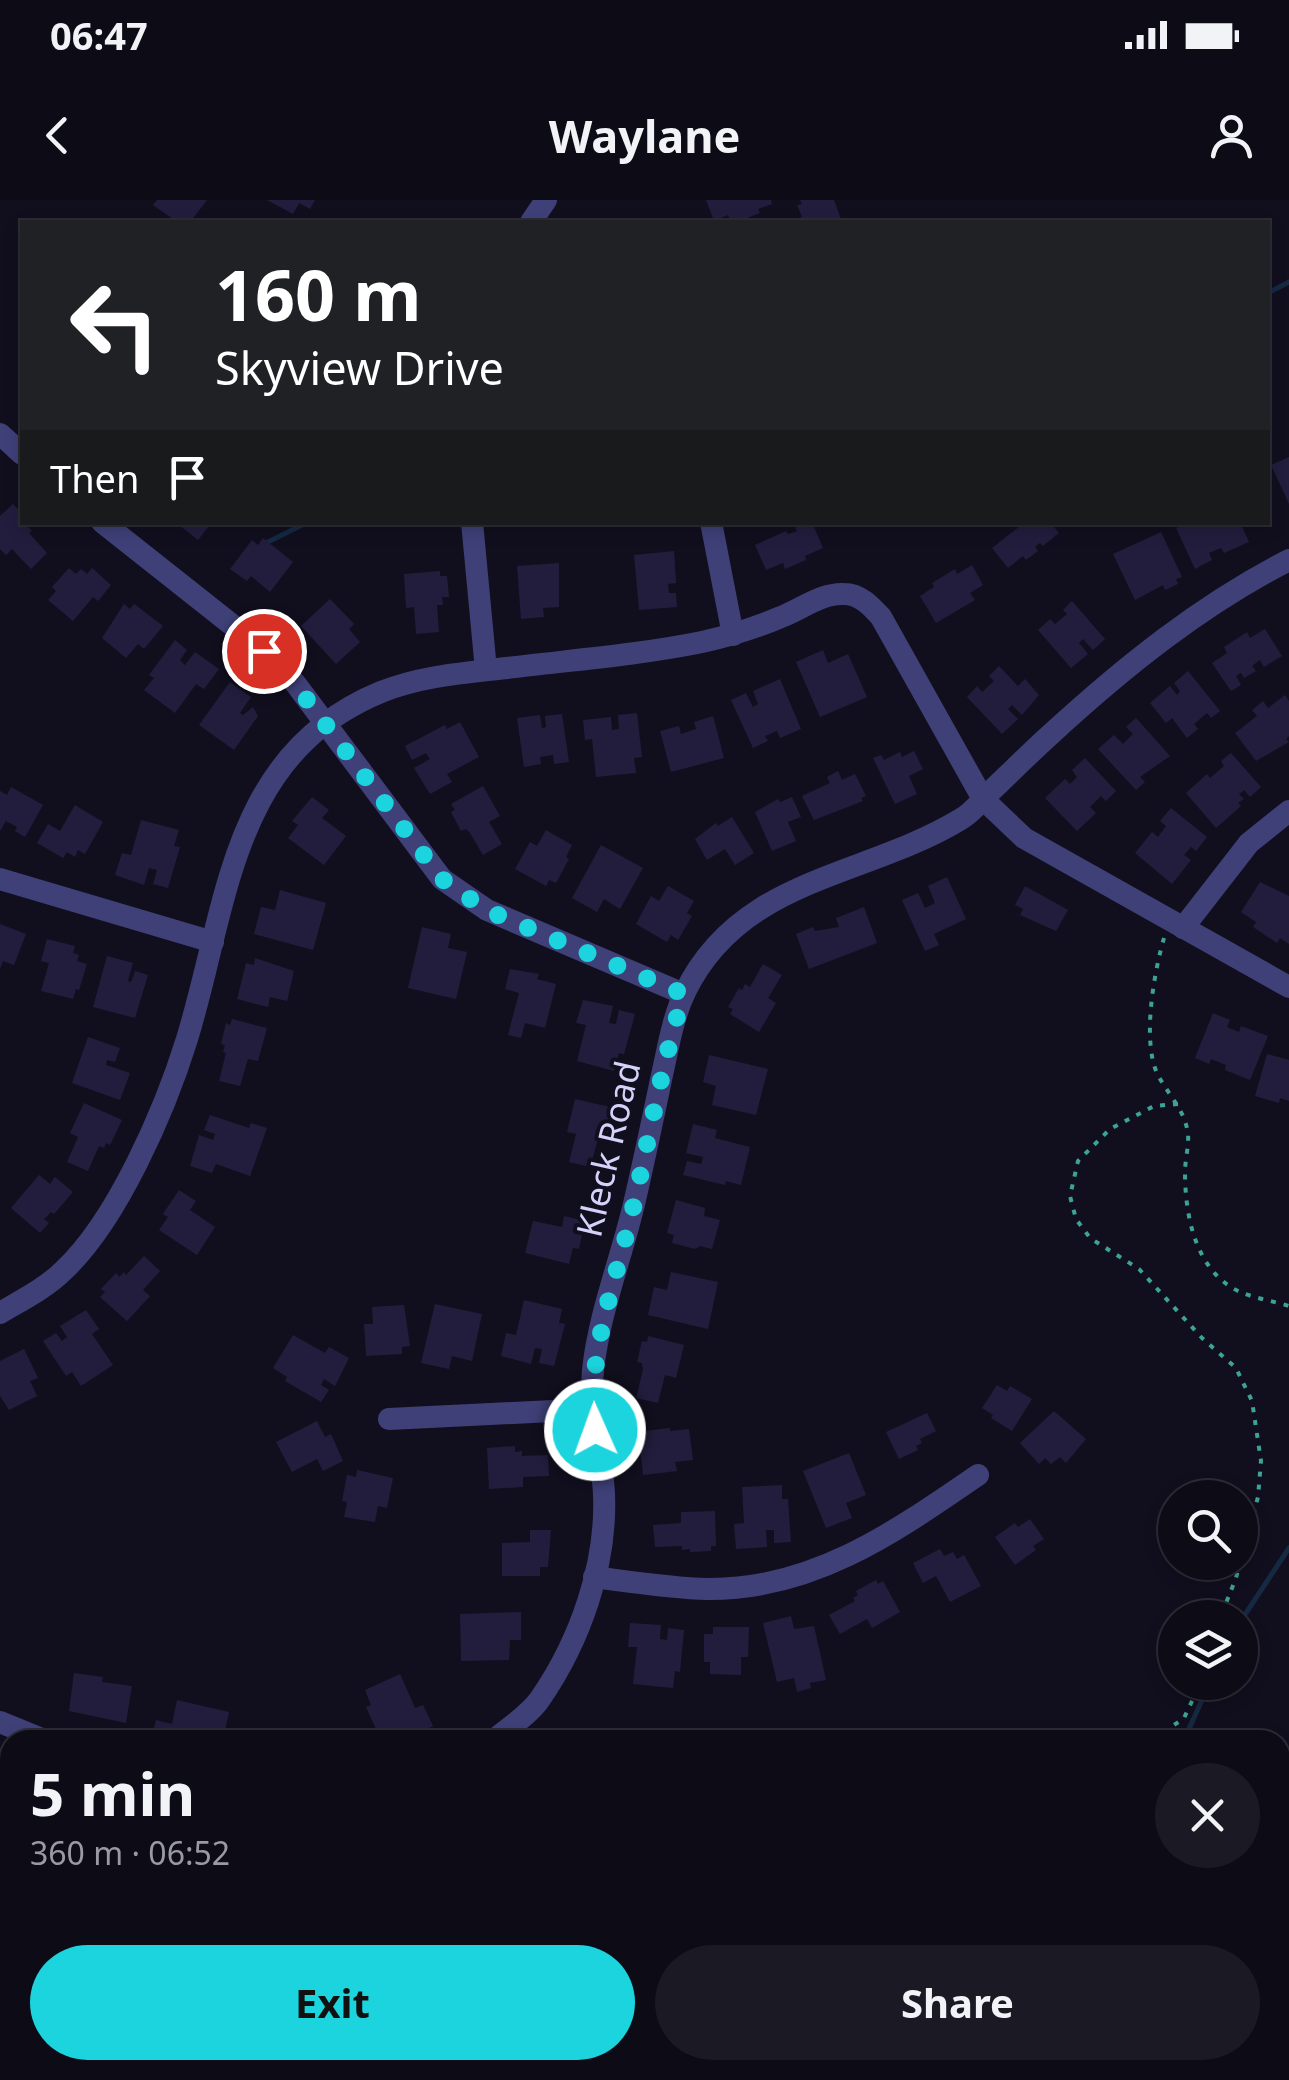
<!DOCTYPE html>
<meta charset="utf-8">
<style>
:root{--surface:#0d0b16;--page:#1b1923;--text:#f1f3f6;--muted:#9a9ba1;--line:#2d2b35;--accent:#1bd4dd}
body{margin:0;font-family:"Noto Sans",sans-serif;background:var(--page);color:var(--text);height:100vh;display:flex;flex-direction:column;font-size:38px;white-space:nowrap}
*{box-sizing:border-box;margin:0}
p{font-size:32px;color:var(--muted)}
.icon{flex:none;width:55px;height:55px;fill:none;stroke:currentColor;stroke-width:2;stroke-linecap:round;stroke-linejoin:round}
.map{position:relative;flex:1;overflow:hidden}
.panel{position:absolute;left:0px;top:1530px;width:1290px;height:350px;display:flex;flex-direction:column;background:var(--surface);border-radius:30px 30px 0 0;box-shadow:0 5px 15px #0003,0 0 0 2px var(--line)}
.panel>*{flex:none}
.hud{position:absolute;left:20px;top:20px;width:1250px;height:305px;border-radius:0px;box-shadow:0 5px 15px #0003,0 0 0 2px var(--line);background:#202124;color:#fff;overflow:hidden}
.tools{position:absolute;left:1158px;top:1280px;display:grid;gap:20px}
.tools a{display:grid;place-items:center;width:100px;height:100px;border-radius:50%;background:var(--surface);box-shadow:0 5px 15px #0003,0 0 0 2px var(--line);font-size:50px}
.pin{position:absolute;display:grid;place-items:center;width:85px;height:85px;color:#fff;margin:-42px;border:5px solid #fff;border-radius:50%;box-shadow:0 2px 10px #0007}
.me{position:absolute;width:110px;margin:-55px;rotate:358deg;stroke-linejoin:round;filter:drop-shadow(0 0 8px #0008)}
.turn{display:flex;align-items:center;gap:35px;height:210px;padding:0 30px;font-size:45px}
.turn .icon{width:130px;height:130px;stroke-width:2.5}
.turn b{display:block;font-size:70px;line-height:85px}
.then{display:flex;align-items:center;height:95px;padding:0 30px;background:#0003;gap:20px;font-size:38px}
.round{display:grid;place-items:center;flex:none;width:105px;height:105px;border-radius:52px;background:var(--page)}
.overview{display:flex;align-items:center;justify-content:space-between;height:170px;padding:0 30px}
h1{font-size:60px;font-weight:700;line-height:75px}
.cta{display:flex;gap:20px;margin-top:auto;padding:20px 30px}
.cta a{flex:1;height:115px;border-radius:60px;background:var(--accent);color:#111;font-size:40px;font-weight:700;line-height:115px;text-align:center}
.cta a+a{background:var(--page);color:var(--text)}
.status{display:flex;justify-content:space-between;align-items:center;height:70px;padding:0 50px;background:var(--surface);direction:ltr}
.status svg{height:28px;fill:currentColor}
header{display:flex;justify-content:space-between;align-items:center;height:130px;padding:0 30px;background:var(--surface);font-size:45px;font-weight:700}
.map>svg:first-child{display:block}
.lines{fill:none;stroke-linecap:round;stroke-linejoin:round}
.stream{stroke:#152943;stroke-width:5}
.building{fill:#221d3d}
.path{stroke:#3ca397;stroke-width:4;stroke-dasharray:5 8;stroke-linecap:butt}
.minor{stroke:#3f4078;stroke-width:22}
.trunk{stroke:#ce60ca;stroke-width:28}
.route{stroke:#1bd4dd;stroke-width:18;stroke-dasharray:0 32.4}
.labels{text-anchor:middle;stroke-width:8;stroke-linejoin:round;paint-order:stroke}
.street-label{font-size:35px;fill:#d4d2fa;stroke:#110f1e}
</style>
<div class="status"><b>06:47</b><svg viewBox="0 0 49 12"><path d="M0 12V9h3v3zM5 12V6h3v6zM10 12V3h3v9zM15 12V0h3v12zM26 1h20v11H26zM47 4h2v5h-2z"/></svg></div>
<header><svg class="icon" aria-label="back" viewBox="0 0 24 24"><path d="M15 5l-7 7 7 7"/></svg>Waylane<svg class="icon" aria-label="person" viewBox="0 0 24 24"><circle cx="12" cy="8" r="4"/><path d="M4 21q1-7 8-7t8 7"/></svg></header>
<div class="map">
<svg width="1289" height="1880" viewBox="0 0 1289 1880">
<rect width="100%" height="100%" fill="#110f1e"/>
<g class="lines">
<g class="stream">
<polyline points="1268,93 1289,82"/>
<polyline points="266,343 308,322"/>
<polyline points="1240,1422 1289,1348"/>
<polyline points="1184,1540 1210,1482"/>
<polyline points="993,1880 1012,1870"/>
</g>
</g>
<g class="building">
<polygon points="157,0 207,0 190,22 177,22 153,5"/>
<polygon points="267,0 315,0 310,9 299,3 293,14"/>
<polygon points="706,0 771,0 772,4 758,9 760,13 737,22 736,18 730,20 728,15 714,21"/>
<polygon points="800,0 834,0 841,19 832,22 788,22 802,17 797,5 802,4"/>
<polygon points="1289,257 1289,304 1271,265"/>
<polygon points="13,304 22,313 22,322 33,322 28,327 32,331 29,333 47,353 31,369 12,349 6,355 0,349 0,316"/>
<polygon points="175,322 212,322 198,340"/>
<polygon points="808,322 812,322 823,348 805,356 806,360 785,369 783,363 766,370 755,345 786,331 788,334 797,331 795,328"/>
<polygon points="1025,322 1050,322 1059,333 1043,346 1040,343 1035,347 1038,351 1026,360 1023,356 1008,368 992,348"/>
<polygon points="1187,322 1240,322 1249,342 1224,353 1221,348 1209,353 1212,360 1195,369 1176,328"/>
<polygon points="1161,332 1182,377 1176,379 1178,384 1165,390 1163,385 1135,400 1113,354"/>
<polygon points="263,338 293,362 270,392 251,376 247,381 230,369 252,340 258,345"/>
<polygon points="674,351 676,383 668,384 669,393 676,393 677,407 639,410 634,355"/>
<polygon points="559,363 559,407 543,408 544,417 521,419 517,366"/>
<polygon points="972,365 983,385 970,393 975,400 936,423 920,396 934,387 932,383 955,369 957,374"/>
<polygon points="69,368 76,374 81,369 87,374 92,368 111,385 98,401 93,397 73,421 48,400 56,391 52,387"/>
<polygon points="440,371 440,376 447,376 449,397 442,397 443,405 437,405 439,432 416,434 414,407 406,408 404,374"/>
<polygon points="330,399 354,424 349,429 360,442 336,464 301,426"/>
<polygon points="1072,401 1105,439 1093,450 1083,439 1079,443 1088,454 1071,468 1038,430 1050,419 1055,424 1067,414 1063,410"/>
<polygon points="124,404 130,409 134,404 163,426 144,449 138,444 126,458 102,438"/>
<polygon points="1265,429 1282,456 1264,467 1260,460 1252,466 1256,471 1244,478 1241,473 1236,476 1241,485 1231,491 1212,463 1227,453 1224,447 1247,432 1250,438"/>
<polygon points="175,440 187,450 180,460 185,465 195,452 219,469 204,489 196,484 175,513 144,490 154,478 149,475"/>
<polygon points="823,450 828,463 848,454 867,497 820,517 796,462"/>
<polygon points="999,466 1018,486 1025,479 1039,495 1022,515 1012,505 1008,509 1018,519 1002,534 967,497 977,486 982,492 994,481 989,476"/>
<polygon points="1188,471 1220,511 1211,518 1207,513 1194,524 1198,529 1187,538 1172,518 1166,523 1150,503 1170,486 1177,495 1180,491 1174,483"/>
<polygon points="780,479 801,529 780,538 777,531 765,536 768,541 753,548 731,500 746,493 753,507 758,504 753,491"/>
<polygon points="230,482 251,497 240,513 243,515 253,507 258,516 234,550 199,525"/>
<polygon points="1285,495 1289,501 1289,536 1286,539 1289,542 1256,561 1235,533 1257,516 1252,510 1263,501 1268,508"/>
<polygon points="637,513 642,557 634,558 636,573 596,577 592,539 585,540 583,520 611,517 612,530 619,529 618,515"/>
<polygon points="562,514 569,562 554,564 553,555 540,557 541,564 524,567 517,518 540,515 542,528 546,527 545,516"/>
<polygon points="713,516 724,558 671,572 660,531 679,526 681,534 696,529 694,522"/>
<polygon points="1136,518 1170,556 1140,577 1145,582 1136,590 1098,549 1114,535 1123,544 1133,534 1126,527"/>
<polygon points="460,522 479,557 447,574 452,582 430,594 414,568 430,559 426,553 412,560 405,546 445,525 447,529"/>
<polygon points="914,551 923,569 909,576 917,594 895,604 873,558 881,555 884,560 900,552 902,557"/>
<polygon points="1231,553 1261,587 1250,597 1244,590 1239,594 1244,599 1238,603 1241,606 1216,628 1186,593 1207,574 1210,578 1224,566 1221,561"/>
<polygon points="1085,558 1116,591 1106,601 1101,596 1090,607 1096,613 1077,631 1045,598 1065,579 1070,584 1077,577 1072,570"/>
<polygon points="838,571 842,580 855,574 866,596 861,598 863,601 814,620 802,596 830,583 827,577"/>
<polygon points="483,586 500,616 489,622 502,644 483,655 470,633 466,629 461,631 451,612 455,610 451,604"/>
<polygon points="11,587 43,605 25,637 15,631 17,627 6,621 0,631 0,591 7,595"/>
<polygon points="312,597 329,610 322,618 346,636 324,665 288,638 298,625 292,621"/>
<polygon points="792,597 801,617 788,622 796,641 772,651 755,612 778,599 780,602"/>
<polygon points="75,605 103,622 85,654 78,650 75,657 67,652 63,658 37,643 48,624 60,631"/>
<polygon points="1171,608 1207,637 1196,651 1191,647 1184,655 1191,660 1172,684 1135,653 1152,632 1158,637 1166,626 1160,621"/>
<polygon points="732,617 754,653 735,665 725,649 707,660 695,639 716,623 718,626"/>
<polygon points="141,620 179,630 174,646 180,647 168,688 153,684 157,670 149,668 144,685 115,675 122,653 131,655"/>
<polygon points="546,630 572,645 566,657 569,659 556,683 549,680 546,686 515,669 530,642 537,646"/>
<polygon points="601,645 643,668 620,709 604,699 597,712 572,698"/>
<polygon points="947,677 966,719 934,734 939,745 925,751 902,700 918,693 925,708 935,703 928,686"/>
<polygon points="1260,682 1289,696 1289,744 1280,738 1277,743 1253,727 1256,722 1241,712"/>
<polygon points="668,686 694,701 687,713 692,716 678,740 671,735 667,742 636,724 651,696 659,701"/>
<polygon points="1025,686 1068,710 1056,731 1020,715 1023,709 1015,705"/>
<polygon points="280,690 326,703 313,750 254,734 261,707 275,710"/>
<polygon points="864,707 877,743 809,769 796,734 813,727 815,731 839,727 836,718"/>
<polygon points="0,724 26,734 14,765 3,761 0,769"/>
<polygon points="422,727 451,734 448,748 467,752 456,799 408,788"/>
<polygon points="47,739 75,746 73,753 79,755 77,761 87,764 79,790 76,789 73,799 41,791 49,763 41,761"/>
<polygon points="107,756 133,763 128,781 131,782 135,771 148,775 135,818 93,807"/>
<polygon points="255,758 294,771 287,801 270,797 268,807 237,799 246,763 254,765"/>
<polygon points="763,764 782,775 768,798 776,803 759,832 730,814 733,809 728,807 739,788 742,790 745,784 750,787"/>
<polygon points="510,769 539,774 537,779 556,784 545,828 525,823 521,838 508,835 519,793 505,789"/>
<polygon points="583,800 613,806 609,823 616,824 619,810 635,814 624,854 619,853 614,871 577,861 586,825 576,823"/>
<polygon points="1213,813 1230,820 1227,827 1239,832 1241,826 1268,836 1250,880 1225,870 1226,865 1211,859 1209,864 1195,858"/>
<polygon points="232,819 267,828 258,861 248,859 240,886 219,881 226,853 223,852 225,845 221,844 226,823 230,825"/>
<polygon points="88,837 120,848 115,862 107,860 106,865 130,873 120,900 72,883"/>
<polygon points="1267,854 1289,860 1289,901 1280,898 1279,903 1255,896"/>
<polygon points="709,855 768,869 756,915 712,905 716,886 703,882"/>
<polygon points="575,899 610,907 608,913 614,915 609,935 604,933 602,940 598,939 590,967 569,962 576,934 567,932"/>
<polygon points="84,903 122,920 110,945 106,943 104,948 99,946 88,971 67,962 78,937 70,933"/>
<polygon points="210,915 249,928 251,923 267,928 250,976 216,964 212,973 190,966 199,935 213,940 215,934 204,930"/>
<polygon points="693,924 717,930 715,938 750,947 741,985 726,981 725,985 683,975 687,961 701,964 703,957 686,953"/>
<polygon points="39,975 50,984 55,977 73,992 54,1014 51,1012 44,1019 49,1023 40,1033 11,1008"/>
<polygon points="179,990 196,1001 190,1010 215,1027 197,1055 159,1030 168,1017 163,1014"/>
<polygon points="676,1000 705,1008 704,1016 720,1020 712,1049 700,1046 695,1049 672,1043 674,1035 667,1033"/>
<polygon points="564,1016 585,1021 579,1049 573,1048 569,1064 525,1053 533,1021 562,1027"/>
<polygon points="144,1056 160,1071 143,1090 150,1096 127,1121 100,1097 105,1092 101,1089 116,1073 119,1077 124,1072 126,1075"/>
<polygon points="671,1072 718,1082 708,1129 648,1115 654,1087 667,1090"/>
<polygon points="524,1100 562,1109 559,1123 565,1124 554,1166 539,1163 542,1149 535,1148 531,1164 501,1156 506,1133 516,1135"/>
<polygon points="435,1104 482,1114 472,1161 452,1156 449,1169 421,1163"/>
<polygon points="404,1105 410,1146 402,1147 402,1154 366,1156 364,1124 373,1124 372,1107"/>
<polygon points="86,1110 99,1129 92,1134 113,1165 81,1186 72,1172 66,1176 43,1141 56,1133 62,1141 67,1137 60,1126"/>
<polygon points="293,1135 325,1153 329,1147 349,1158 335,1186 324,1179 321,1185 329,1190 321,1202 285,1181 287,1177 273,1168"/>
<polygon points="648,1136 684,1145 676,1178 665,1175 658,1203 636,1198 643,1170 642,1163 637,1162 642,1141 647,1142"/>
<polygon points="24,1149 38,1178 30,1181 37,1196 9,1210 0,1196 0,1161"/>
<polygon points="997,1185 1007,1191 1010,1186 1032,1199 1012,1231 991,1218 993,1215 982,1208"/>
<polygon points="1054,1211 1086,1239 1066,1263 1060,1257 1051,1264 1045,1258 1039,1264 1020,1243"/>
<polygon points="927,1213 936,1231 920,1239 922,1243 916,1246 918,1250 899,1259 886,1232"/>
<polygon points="317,1221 325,1237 331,1234 343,1261 323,1271 317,1259 292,1272 276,1242"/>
<polygon points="670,1228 670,1231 689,1229 693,1260 675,1262 677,1271 643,1275 639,1239 645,1238 644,1231"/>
<polygon points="515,1246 515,1252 522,1251 522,1256 548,1255 549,1276 523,1277 523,1287 489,1289 487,1248"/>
<polygon points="849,1253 866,1295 846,1303 852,1318 826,1328 803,1271"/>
<polygon points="357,1270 393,1278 387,1308 378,1306 375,1322 344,1317 347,1302 342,1301 347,1275 356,1277"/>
<polygon points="782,1285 782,1299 788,1299 791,1342 774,1343 774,1330 766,1330 767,1347 736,1349 734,1324 744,1323 742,1287"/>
<polygon points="715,1311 716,1346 711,1346 711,1351 690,1352 690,1349 682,1350 682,1346 655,1347 653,1325 681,1323 681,1312"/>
<polygon points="1030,1319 1044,1339 1033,1346 1036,1350 1015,1365 995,1337 1015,1323 1018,1327"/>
<polygon points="530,1330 551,1330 548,1367 540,1367 540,1376 502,1376 502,1343 530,1342"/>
<polygon points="940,1349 944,1356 953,1352 957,1359 964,1355 981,1386 950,1402 936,1376 923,1383 913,1363"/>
<polygon points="876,1380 878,1384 883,1381 900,1412 872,1428 867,1419 840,1434 829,1415 855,1401 853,1398 858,1395 856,1391"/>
<polygon points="521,1412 521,1440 510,1440 509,1460 461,1461 460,1414"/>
<polygon points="791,1416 794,1429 814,1426 826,1480 810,1483 811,1488 797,1492 794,1478 777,1482 763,1423"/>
<polygon points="630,1423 661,1425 660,1439 667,1440 668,1428 684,1430 680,1472 675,1471 673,1488 633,1484 637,1447 628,1447"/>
<polygon points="713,1427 749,1427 748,1457 741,1457 741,1475 710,1474 710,1462 704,1462 704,1434 713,1434"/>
<polygon points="74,1473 103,1477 102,1482 132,1486 126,1523 69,1511"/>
<polygon points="400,1474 415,1508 423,1505 433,1526 406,1540 400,1528 394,1531 398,1540 381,1540 366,1507 371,1505 365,1490"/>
<polygon points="177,1500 229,1512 223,1540 178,1530 176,1540 151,1540 156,1520 172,1524"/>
</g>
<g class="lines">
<g class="path">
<path d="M1164,738C1154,772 1142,840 1157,873C1167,894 1185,909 1188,934C1189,946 1185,960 1185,972C1185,1015 1195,1070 1238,1091C1253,1098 1273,1101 1289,1106"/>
<polyline points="1178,904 1154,906 1110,929 1078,961 1070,996 1076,1019 1090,1038 1139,1069 1202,1138 1236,1168 1252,1201 1261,1261 1258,1297 1236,1378 1220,1418"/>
<polyline points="1153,1540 1184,1518 1201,1482"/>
<polyline points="0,1681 10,1683"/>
<polyline points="1280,1729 1289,1730"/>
<polyline points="0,1760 10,1766"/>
<polyline points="0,1844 10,1837"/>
<polyline points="241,1870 272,1880"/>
<polyline points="393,1880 423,1870"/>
<polyline points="801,1880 811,1870"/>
</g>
<g class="minor">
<polyline points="531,22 546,0"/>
<polyline points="0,234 22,254"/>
<polyline points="102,322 265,451 295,483 442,679 487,710 684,794"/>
<polyline points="472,322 486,470"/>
<polyline points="711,322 733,435"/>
<polyline points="0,679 213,742"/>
<polyline points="1183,728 1249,643 1289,611"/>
<path d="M0,1113C20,1101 46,1088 63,1071C117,1021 165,910 187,839C228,706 230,554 381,492C421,476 464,473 507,468C572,460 638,455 702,442C729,436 755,428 781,417C802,409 821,393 844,394C860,394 871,406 881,417L983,599L1024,638L1289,787"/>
<polyline points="389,1219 593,1209"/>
<path d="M594,1377C632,1382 670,1388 708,1389C813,1390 895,1332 978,1275"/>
<polyline points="0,1522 44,1540"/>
<path d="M494,1540C508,1528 529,1515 540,1499C580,1441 607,1365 604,1294C602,1253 589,1213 593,1170C599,1114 621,1059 634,1004C644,961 653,918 662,875C668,848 673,817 685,792C741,677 864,678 961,619C972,613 980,602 989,593C1010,573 1030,553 1051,534C1124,467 1201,405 1289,360"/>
</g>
<g class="trunk">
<polyline points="1280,1815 1289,1812"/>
<polyline points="1138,1880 1160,1870"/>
<polyline points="1283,1880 1289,1877"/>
</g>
</g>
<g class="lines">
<path class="route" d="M264,451L295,484L442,679L486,710L684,794C662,863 650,934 634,1004C617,1079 586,1152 595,1230"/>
</g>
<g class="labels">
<g class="street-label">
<text transform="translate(609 949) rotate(-77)" y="12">Kleck Road</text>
</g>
</g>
</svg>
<div class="tools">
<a><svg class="icon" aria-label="search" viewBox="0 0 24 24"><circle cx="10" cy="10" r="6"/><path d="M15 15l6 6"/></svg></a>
<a><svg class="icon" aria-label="layers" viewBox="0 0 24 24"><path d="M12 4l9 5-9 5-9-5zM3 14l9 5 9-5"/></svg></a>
</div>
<div class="pin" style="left:264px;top:451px;background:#d93025"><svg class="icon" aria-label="arrive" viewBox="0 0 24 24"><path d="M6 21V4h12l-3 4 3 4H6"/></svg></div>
<svg class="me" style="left:595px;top:1230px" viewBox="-20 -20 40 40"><circle r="17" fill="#1bd4dd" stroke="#fff" stroke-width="3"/><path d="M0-11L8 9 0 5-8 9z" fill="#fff"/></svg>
<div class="hud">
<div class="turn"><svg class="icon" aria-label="left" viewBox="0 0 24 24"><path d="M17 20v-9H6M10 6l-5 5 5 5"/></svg><div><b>160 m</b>Skyview Drive</div></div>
<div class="then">Then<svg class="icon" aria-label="arrive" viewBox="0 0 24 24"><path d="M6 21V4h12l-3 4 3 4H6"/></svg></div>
</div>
<section class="panel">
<div class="overview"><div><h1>5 min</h1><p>360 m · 06:52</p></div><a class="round"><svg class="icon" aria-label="close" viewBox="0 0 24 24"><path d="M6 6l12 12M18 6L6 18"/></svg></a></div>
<div class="cta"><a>Exit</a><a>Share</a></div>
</section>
</div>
